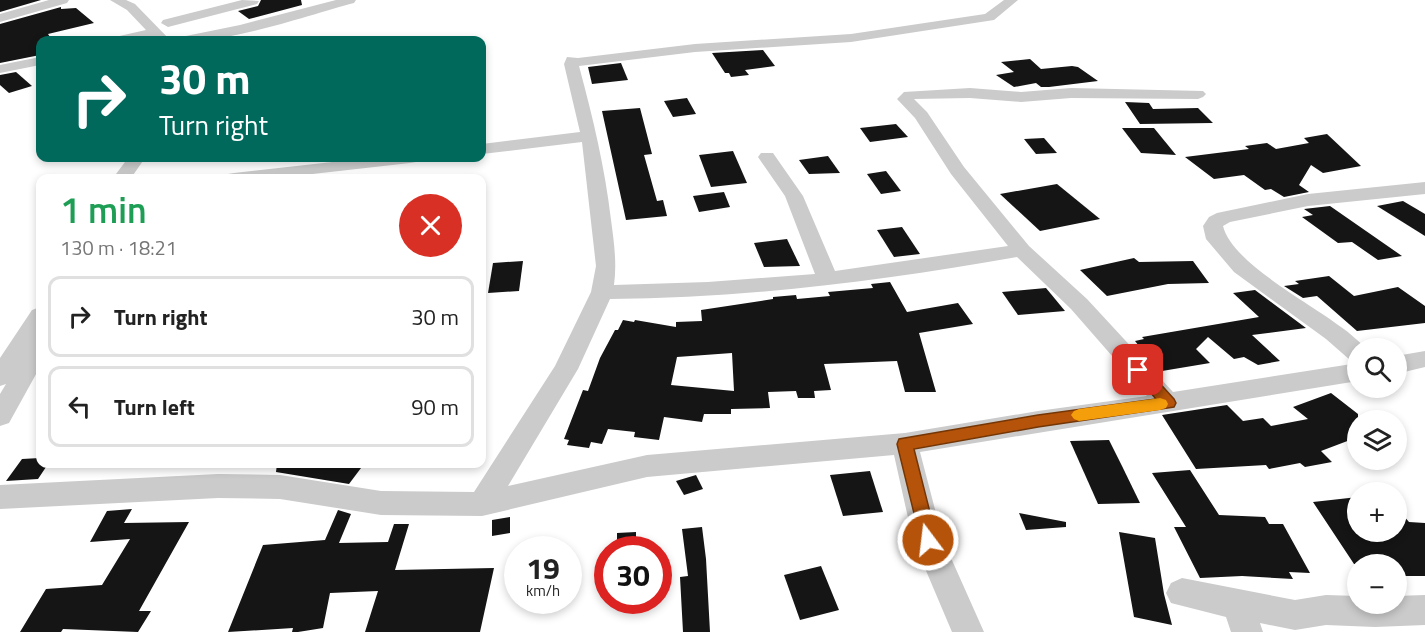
<!DOCTYPE html>
<meta charset="utf-8">
<style>
:root{--surface:#fff;--page:#f2f2f2;--text:#222;--muted:#767676;--line:#e0e0e0}
body{margin:0;font-family:"Titillium Web",sans-serif;background:var(--page);color:var(--text);height:100vh;display:flex;flex-direction:column;font-size:22px;white-space:nowrap}
*{box-sizing:border-box;margin:0}
p{font-size:20px;color:var(--muted)}
.icon{flex:none;width:33px;height:33px;fill:none;stroke:currentColor;stroke-width:2;stroke-linecap:round;stroke-linejoin:round}
.map{position:relative;flex:1;overflow:hidden}
.sheet{position:absolute;left:36px;top:174px;width:450px;height:294px;display:flex;flex-direction:column;background:var(--surface);border-radius:12px;box-shadow:0 3px 9px #0003}
.sheet>*{flex:none}
.hud{position:absolute;left:36px;top:36px;width:450px;height:126px;border-radius:12px;box-shadow:0 3px 9px #0003;background:#00695c;color:#fff;overflow:hidden}
.fabs{position:absolute;left:1347px;top:338px;display:grid;gap:12px}
.fabs a{display:grid;place-items:center;width:60px;height:60px;border-radius:50%;background:var(--surface);box-shadow:0 3px 9px #0003;font-size:30px}
.speed{position:absolute;left:504px;top:536px;display:flex;gap:12px;font-size:30px;font-weight:700;text-align:center}
.speed>*{display:grid;place-content:center;width:78px;height:78px;border-radius:50%;background:var(--surface);box-shadow:0 3px 9px #0003;line-height:1}
.speed small{font-size:15px;font-weight:400}
.speed .limit{border:9px solid #d22;background:#fff;color:#111}
.pin{position:absolute;display:grid;place-items:center;width:51px;height:51px;color:#fff;margin:-26px;border-radius:12px;box-shadow:0 3px 9px #0006}
.me{position:absolute;width:66px;margin:-33px;rotate:345deg;stroke-linejoin:round;filter:drop-shadow(0 0 4px #0008)}
.turn{display:flex;align-items:center;gap:21px;height:126px;padding:0 24px;font-size:27px}
.turn .icon{width:78px;height:78px;stroke-width:2.5}
.turn b{display:block;font-size:42px;line-height:51px}
.round{display:grid;place-items:center;flex:none;width:63px;height:63px;border-radius:32px;background:var(--page)}
.summary{display:flex;align-items:center;justify-content:space-between;height:102px;padding:0 24px}
h1{font-size:36px;font-weight:600;line-height:45px;color:#1e9e55}
ul{padding:0;list-style:none}
li{display:flex;align-items:center;gap:18px;height:81px;margin:0 12px 9px;padding:0 12px;border:3px solid var(--line);border-radius:12px}
li div{flex:1}
li b{display:block;font-size:22px}
li em{font-style:normal}
.map>svg:first-child{display:block}
.building{fill:#151515;fill-rule:evenodd}
.lines{fill:none;stroke-linecap:round;stroke-linejoin:round}
.minor{fill:#cbcbcb;fill-rule:evenodd}
.route{fill:#b45309;stroke:#753606;stroke-width:1.5}
.slow{fill:#f59e0b}
</style>
<div class="map">
<svg width="1425" height="632" viewBox="0 0 1425 632">
<rect width="100%" height="100%" fill="#fff"/>
<g class="building">
<polygon points="0,0 41,0 0,12"/>
<polygon points="261,0 301,0 302,5 249,19 238,11 258,6"/>
<polygon points="61,7 61,9 76,8 94,23 48,34 50,37 40,39 40,55 0,63 0,24"/>
<polygon points="763,50 775,66 745,70 749,75 731,77 729,73 725,73 712,53"/>
<polygon points="1030,59 1041,69 1072,66 1078,67 1098,81 1049,87 1041,87 1036,83 1014,87 996,75 1014,72 1001,62"/>
<polygon points="621,63 628,80 592,84 588,67"/>
<polygon points="16,72 32,86 9,93 0,85 0,75"/>
<polygon points="687,98 696,114 673,117 664,101"/>
<polygon points="1125,102 1149,103 1153,109 1198,108 1213,123 1140,124"/>
<polygon points="640,108 652,154 644,155 657,201 663,200 667,216 626,220 602,111"/>
<polygon points="896,124 908,137 870,142 860,128"/>
<polygon points="1122,128 1154,128 1176,155 1141,153"/>
<polygon points="1327,134 1361,166 1323,173 1311,165 1299,185 1309,192 1284,197 1271,189 1265,190 1244,175 1214,179 1185,157 1249,149 1245,146 1267,143 1276,149 1309,143 1304,138"/>
<polygon points="1044,138 1057,153 1036,154 1024,139"/>
<polygon points="733,151 747,183 711,187 699,155"/>
<polygon points="828,156 840,173 809,174 799,160"/>
<polygon points="886,171 901,191 881,194 867,174"/>
<polygon points="1057,184 1100,219 1040,231 1000,194"/>
<polygon points="724,192 730,207 699,212 693,196"/>
<polygon points="1403,201 1425,214 1425,236 1377,206"/>
<polygon points="1330,206 1402,256 1378,260 1352,242 1338,243 1302,217 1313,215 1304,209"/>
<polygon points="902,227 920,254 894,257 877,230"/>
<polygon points="787,239 800,266 764,267 754,243"/>
<polygon points="1134,258 1139,262 1193,261 1209,283 1168,284 1107,296 1080,270"/>
<polygon points="523,261 519,291 488,293 493,263"/>
<polygon points="1329,276 1354,296 1398,287 1425,306 1425,323 1357,331 1317,296 1303,298 1284,286 1299,284 1295,281"/>
<path d="M890,282L907,312L958,303L973,324L919,333L936,392H905L897,361L824,364L831,390L814,391L815,398H798L796,391L768,392L770,408L731,409V414H704L702,422L664,417L659,440L634,437L635,432L608,429L602,444L591,442L589,448L567,445L569,440L564,439L583,390L588,391L600,358L615,330H618L623,320L634,322L635,320L676,327V322L702,321L701,310L773,299V297L796,295L797,299L830,296L828,292L873,288L871,284ZM732,353L734,391L671,385L677,357Z"/>
<polygon points="1046,288 1065,311 1018,315 1002,292"/>
<polygon points="1255,290 1306,328 1252,335 1280,361 1258,365 1244,357 1234,359 1208,337 1196,349 1210,363 1162,371 1155,363 1150,364 1139,351 1143,351 1135,341 1144,339 1142,337 1259,317 1233,293"/>
<polygon points="1331,393 1358,414 1358,437 1321,451 1332,462 1305,467 1300,463 1269,469 1266,465 1196,469 1162,415 1227,405 1243,421 1263,418 1271,426 1308,419 1293,407"/>
<polygon points="1109,440 1122,466 1140,503 1098,504 1070,441"/>
<polygon points="40,458 40,464 48,464 38,479 6,481 22,459"/>
<polygon points="277,464 364,464 349,484 276,472"/>
<polygon points="1190,470 1219,515 1265,517 1269,524 1283,524 1310,573 1289,572 1293,579 1242,576 1200,578 1174,527 1186,527 1152,473"/>
<polygon points="870,471 883,512 843,516 830,475"/>
<polygon points="696,475 703,489 684,495 676,481"/>
<polygon points="1358,497 1358,531 1396,531 1396,507 1409,522 1425,523 1425,576 1396,576 1396,564 1354,564 1313,502"/>
<polygon points="132,509 124,523 189,522 139,611 151,611 138,632 63,629 61,632 20,632 46,589 102,585 130,539 90,542 107,511"/>
<polygon points="338,510 351,514 339,543 388,542 394,524 409,524 395,570 494,568 480,632 365,632 378,591 330,593 323,628 298,632 292,632 293,628 228,632 263,545 325,540"/>
<polygon points="1019,513 1066,522 1066,527 1026,530"/>
<polygon points="510,517 510,533 492,536 492,520"/>
<polygon points="702,527 706,559 710,632 683,632 680,577 688,576 682,529"/>
<polygon points="636,532 636,549 617,549 617,533"/>
<polygon points="1119,532 1155,538 1164,594 1172,625 1134,617"/>
<polygon points="821,566 839,610 800,620 784,575"/>
</g>
<g class="lines">
<g class="minor">
<polygon points="49,0 69,0 67,3 0,22 0,14"/>
<polygon points="110,0 126,0 135,4 170,40 156,40 152,36 134,40 114,40 115,37 146,30 127,10"/>
<polygon points="242,0 259,1 257,4 168,27 161,23 163,20"/>
<path d="M336,0H356L354,3C308,15 225,45 179,40L181,37L240,25Z"/>
<path d="M1004,0H1018L994,20L851,42L695,52L579,66C593,118 605,168 611,220C614,242 617,263 614,285L708,282L815,274L785,196L758,157L761,153H773L803,196L835,271L1008,246L951,174L915,118L897,99L904,92L970,88L1021,92L1071,88L1203,91L1206,94L1203,97L1198,99L1071,98L1021,102L970,98L914,99L927,112L964,167L1029,246L1087,299L1173,392L1358,363V381L920,452L943,540L984,632H952L913,540L894,455L647,477L482,516L381,515L280,499L218,498L0,509V485L218,474L280,475L381,491L474,492L555,366L591,292L596,266L582,142L482,154V144L580,132L564,64L567,57L578,58L695,44L851,34L985,14ZM1017,257L1071,309L1147,396L1038,411L905,433L647,455L508,486L578,369L610,299C748,298 881,281 1017,257Z"/>
<polygon points="40,57 40,65 0,73 0,65"/>
<polygon points="128,158 145,158 131,178 113,178"/>
<polygon points="368,158 419,158 416,162 410,163 277,178 225,178 228,174 234,173"/>
<path d="M1425,182V194L1308,206L1230,222L1223,226C1232,263 1310,303 1341,327C1350,333 1358,341 1366,348H1358V362L1350,360L1326,339L1234,272L1206,239L1203,226L1209,217L1217,213L1308,194Z"/>
<polygon points="40,307 40,332 36,340 40,339 40,367 9,423 0,426 0,394 6,384 0,386 0,358 32,310"/>
<polygon points="1425,351 1425,367 1396,374 1396,356"/>
<polygon points="1182,578 1295,600 1326,595 1358,596 1358,603 1396,603 1396,596 1425,595 1425,625 1375,627 1326,625 1295,630 1260,623 1263,632 1231,632 1226,617 1171,603 1166,593 1171,583"/>
</g>
</g>
<polygon class="route" points="1138,364 1144,366 1174,399 1176,403 1174,407 1038,427 914,449 937,540 934,546 928,548 922,546 897,444 899,439 1038,415 1156,399 1131,370"/>
<polygon class="slow" points="1160,398 1166,400 1168,404 1166,408 1160,410 1079,421 1074,419 1071,415 1074,411 1079,409"/>
</svg>
<div class="fabs">
<a><svg class="icon" aria-label="search" viewBox="0 0 24 24"><circle cx="10" cy="10" r="6"/><path d="M15 15l6 6"/></svg></a>
<a><svg class="icon" aria-label="layers" viewBox="0 0 24 24"><path d="M12 4l9 5-9 5-9-5zM3 14l9 5 9-5"/></svg></a>
<a>+</a>
<a>−</a>
</div>
<div class="speed"><div>19<small>km/h</small></div><div class="limit">30</div></div>
<div class="pin" style="left:1138px;top:370px;background:#d93025"><svg class="icon" aria-label="arrive" viewBox="0 0 24 24"><path d="M6 21V4h12l-3 4 3 4H6"/></svg></div>
<svg class="me" style="left:928px;top:540px" viewBox="-20 -20 40 40"><circle r="17" fill="#b45309" stroke="#fff" stroke-width="3"/><path d="M0-11L8 9 0 5-8 9z" fill="#fff"/></svg>
<div class="hud">
<div class="turn"><svg class="icon" aria-label="right" viewBox="0 0 24 24"><path d="M7 20v-9h11M14 6l5 5-5 5"/></svg><div><b>30 m</b>Turn right</div></div>
</div>
<section class="sheet">
<div class="summary"><div><h1>1 min</h1><p>130 m · 18:21</p></div><a class="round" style="background:#d93025;color:#fff"><svg class="icon" aria-label="close" viewBox="0 0 24 24"><path d="M6 6l12 12M18 6L6 18"/></svg></a></div>
<ul>
<li><svg class="icon" aria-label="right" viewBox="0 0 24 24"><path d="M7 20v-9h11M14 6l5 5-5 5"/></svg><div><b>Turn right</b></div><em>30 m</em></li>
<li><svg class="icon" aria-label="left" viewBox="0 0 24 24"><path d="M17 20v-9H6M10 6l-5 5 5 5"/></svg><div><b>Turn left</b></div><em>90 m</em></li>
</ul>
</section>
</div>
